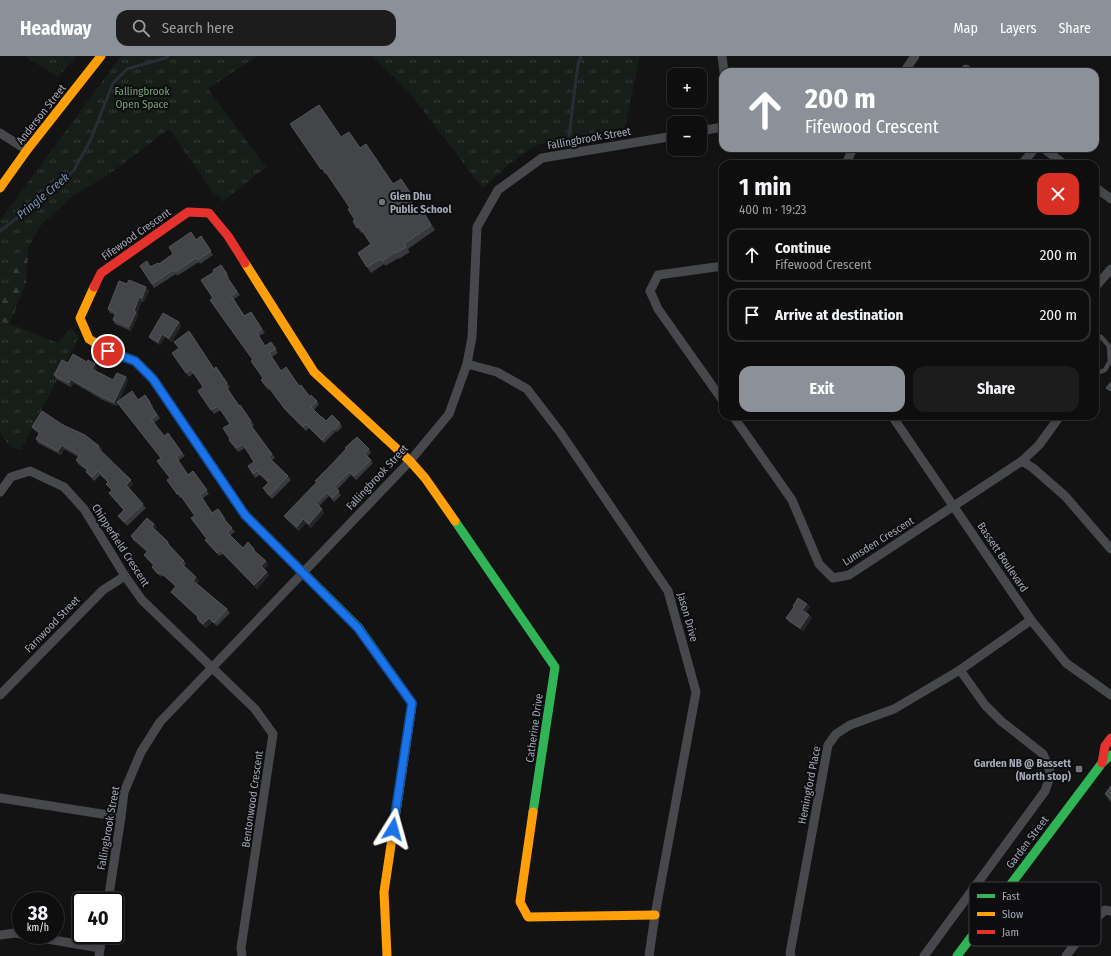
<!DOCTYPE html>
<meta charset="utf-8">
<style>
:root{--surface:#0e0e0e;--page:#1c1c1c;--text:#f1f3f6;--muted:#9b9c9e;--line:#2e2e2e;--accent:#8c9099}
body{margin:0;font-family:"Fira Sans Condensed",sans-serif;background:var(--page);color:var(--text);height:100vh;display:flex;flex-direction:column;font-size:15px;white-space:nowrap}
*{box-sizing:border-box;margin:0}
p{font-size:13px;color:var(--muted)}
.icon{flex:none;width:22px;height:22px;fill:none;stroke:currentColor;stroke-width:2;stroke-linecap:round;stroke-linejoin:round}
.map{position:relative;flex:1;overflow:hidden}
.sheet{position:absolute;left:719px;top:104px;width:380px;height:260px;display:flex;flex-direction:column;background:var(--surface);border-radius:12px;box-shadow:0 2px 6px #0003,0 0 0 1px var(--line)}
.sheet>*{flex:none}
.guide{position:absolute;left:719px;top:12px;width:380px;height:84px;border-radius:12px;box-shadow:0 2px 6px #0003,0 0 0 1px var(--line);background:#8c9099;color:#fff;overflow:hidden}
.controls{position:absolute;left:667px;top:12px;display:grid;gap:8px}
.controls a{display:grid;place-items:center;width:40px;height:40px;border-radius:8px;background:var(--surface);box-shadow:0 2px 6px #0003,0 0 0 1px var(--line);font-size:20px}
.speed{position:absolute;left:12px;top:836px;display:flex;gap:8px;font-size:20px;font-weight:700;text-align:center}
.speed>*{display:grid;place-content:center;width:52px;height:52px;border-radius:50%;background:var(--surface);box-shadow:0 2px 6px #0003,0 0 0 1px var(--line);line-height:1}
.speed small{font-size:10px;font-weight:400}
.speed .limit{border:2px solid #111;border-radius:6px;background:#fff;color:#111}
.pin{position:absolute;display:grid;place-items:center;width:34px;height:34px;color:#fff;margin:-17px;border:2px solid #fff;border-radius:50%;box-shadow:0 1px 4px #0007}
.me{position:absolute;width:44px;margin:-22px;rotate:8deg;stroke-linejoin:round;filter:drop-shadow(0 0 3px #0008)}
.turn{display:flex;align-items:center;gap:14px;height:84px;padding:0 20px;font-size:18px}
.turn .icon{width:52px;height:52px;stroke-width:2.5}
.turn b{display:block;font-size:28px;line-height:34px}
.round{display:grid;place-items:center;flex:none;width:42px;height:42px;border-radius:12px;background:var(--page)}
.head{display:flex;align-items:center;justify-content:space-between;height:68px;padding:0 20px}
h1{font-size:24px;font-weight:700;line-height:30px}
.button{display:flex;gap:8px;margin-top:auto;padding:8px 20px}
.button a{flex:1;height:46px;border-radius:12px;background:var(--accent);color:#fff;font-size:16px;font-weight:700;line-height:46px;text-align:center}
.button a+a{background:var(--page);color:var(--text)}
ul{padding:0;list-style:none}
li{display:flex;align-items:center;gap:12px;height:54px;margin:0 8px 6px;padding:0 12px;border:2px solid var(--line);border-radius:12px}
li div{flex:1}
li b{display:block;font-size:15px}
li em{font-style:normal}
header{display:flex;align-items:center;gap:24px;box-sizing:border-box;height:56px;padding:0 20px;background:var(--accent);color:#fff}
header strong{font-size:19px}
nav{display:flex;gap:22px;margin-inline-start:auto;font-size:14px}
.search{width:280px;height:36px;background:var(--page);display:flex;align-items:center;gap:10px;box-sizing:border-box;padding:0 14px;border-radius:12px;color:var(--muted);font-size:15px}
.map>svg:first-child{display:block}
.forest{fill:url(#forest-firs)}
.park{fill:url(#park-tufts)}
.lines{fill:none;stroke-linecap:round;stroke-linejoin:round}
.stream{stroke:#262e35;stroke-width:3}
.lane{stroke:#47484c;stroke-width:4.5}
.street{stroke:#47484c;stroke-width:9}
.fast{stroke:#30b455;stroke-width:9}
.slow{stroke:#ff9f0a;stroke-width:9}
.jam{stroke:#e5322d;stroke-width:9}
.wall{fill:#38393c}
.shaded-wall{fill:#242526}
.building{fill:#444549;stroke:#52555a}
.route-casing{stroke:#114b97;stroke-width:10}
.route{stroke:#1a73e8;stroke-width:7}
.poi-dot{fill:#71747c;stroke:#0d0d0f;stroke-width:1.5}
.labels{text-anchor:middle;stroke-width:4;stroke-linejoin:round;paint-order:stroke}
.park-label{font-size:11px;fill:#79a27c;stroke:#0d0d0f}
.street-label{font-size:11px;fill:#a3a8b5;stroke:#0d0d0f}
.poi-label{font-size:11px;font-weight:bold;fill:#a3a8b5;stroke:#0d0d0f;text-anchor:start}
.water-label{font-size:12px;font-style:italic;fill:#7796b3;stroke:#0d0d0f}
.key{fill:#0d0d0f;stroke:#3a3c41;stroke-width:1}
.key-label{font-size:11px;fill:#a3a8b5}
</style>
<header>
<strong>Headway</strong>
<div class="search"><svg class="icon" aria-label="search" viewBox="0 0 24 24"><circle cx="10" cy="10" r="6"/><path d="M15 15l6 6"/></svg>Search here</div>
<nav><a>Map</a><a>Layers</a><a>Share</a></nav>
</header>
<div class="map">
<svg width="1111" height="900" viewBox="0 0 1111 900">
<defs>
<pattern id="forest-firs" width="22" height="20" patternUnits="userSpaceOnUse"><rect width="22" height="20" fill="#171d18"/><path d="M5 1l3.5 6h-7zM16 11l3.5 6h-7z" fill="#363b37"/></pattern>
<pattern id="park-tufts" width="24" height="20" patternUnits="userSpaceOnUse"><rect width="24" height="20" fill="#171d18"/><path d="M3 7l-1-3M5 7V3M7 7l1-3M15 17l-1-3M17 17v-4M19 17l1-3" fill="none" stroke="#363b37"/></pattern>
</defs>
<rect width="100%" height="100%" fill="#131313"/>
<polygon class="forest" points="0,165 29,181 26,226 0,293"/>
<g class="park">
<polygon points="24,0 77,0 58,21"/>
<polygon points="121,0 257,0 208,33 266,111 223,145 212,135 169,73 105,121 75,138 42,168 14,215 0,254 0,164"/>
<polygon points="372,0 640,0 625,71 539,88 510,107 483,133 409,36"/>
<polygon points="0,264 58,287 71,272 79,281 21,394 10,391 0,376"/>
</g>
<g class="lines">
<g class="stream">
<polyline points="569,80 578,8 581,0"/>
<polyline points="0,175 54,134 74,114 91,83 113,27 127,13 165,2 168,0"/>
</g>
<polyline class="lane" points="1095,279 1101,281 1109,290 1110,305 1105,314 1095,318"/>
<g class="street">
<polyline points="722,0 724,16"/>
<polyline points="966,13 967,16"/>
<polyline points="904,16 915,0"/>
<polyline points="700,75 723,71"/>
<polyline points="0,77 27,94"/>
<polyline points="1043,92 1064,108"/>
<polyline points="846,108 853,92"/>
<polyline points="1022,108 1035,92"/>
<polyline points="1095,131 1111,143"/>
<polyline points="723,210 658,219 650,235 658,253 723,345"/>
<polyline points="1095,233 1097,229 1111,213"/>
<polyline points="467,308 497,316 527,333 560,376 668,535 696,636 655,859 649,900"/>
<polyline points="733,360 792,444 819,508 833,522 849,519 1022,405 1039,389 1060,360"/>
<polyline points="892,360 1031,564 1066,607 1111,639"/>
<polyline points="1022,405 1033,412 1065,440 1111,493"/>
<polyline points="0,436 11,421 30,415 64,431 84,453 125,520 142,544 255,653 273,678 241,892 242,900"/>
<polyline points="0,639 103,534 125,520"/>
<polyline points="0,742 121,761"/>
<polyline points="108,845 121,761 124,736 141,696 160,666 410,405 449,358 467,308 472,281 477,171 498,134 542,102 674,80"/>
<polyline points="0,879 15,877 21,878"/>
<polyline points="24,879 100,892"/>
<polyline points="99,900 102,879"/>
<polyline points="791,900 790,897 828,689 836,678 850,669 894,653 960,614 1031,564"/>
<polyline points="924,900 1045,735 1051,718 1043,698 1001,665 985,649 960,614"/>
<polyline points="1066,900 1090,868 1105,854 1111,855"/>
</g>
<g class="fast">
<polyline points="180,363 245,459 359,572 412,647 411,655"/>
<polyline points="455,465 555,611 533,756"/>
<polyline points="957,900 1102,707 1111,699"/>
</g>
<g class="slow">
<polyline points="0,132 27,94 101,0"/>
<polyline points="245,207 314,316 410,405 425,422 455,465"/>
<polyline points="94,231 80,262 89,283 108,295 135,305 153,323 180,363"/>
<polyline points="533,756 520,846 528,861 655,859"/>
<polyline points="387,900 384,836 411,655"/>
</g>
<g class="jam">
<polyline points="94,231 101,217 188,156 209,157 228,180 245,207"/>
<polyline points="1102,707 1105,690 1111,682"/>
</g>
</g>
<g class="wall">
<polygon points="290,68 341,81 360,92 394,128 401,123 414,143 411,145 419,156 422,154 435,174 408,193 410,196 399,203 399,202 385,210 384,208 371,217 358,197 371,188 363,176 361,177 353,165 355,164 350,152 327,117 325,118"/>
<polygon points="201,180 213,199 200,208 199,206 177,220 176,218 154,232 140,210 151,211 159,208"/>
<polygon points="221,209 229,221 228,222 240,239 234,243 245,260 251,256 265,277 259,280 265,290 271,286 278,297 272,301 281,315 299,330 310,341 317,345 319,348 314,354 321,361 326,365 340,367 342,371 337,376 336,375 324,387 309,372 306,375 286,355 270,333 268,334 261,324 263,322 253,304 213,242 214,216"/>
<polygon points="127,228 149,234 144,246 142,245 137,257 138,259 131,275 115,268 113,264 115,259 110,257 108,253"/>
<polygon points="179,266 181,270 172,286 165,281 160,289 152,284 149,281"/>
<polygon points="172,297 214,313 216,311 230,331 228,333 239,350 240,349 254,369 252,371 275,402 272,404 288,420 291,424 272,443 266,437 263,432 268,427 260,419 255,422 248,410 254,406 245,392 238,396 229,384 230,383 230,368 221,354 214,358 198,335 203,331 194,317 189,321"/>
<polygon points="68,307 97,312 95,315 113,324 126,321 128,324 119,344 138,344 145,339 153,350 152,351 160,362 154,367 164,380 168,377 185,400 178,405 188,419 193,415 209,438 203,442 212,457 218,453 226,463 225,464 235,476 230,479 243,492 254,493 256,496 266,505 268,509 264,513 269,519 257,533 223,498 219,500 208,488 205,484 207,483 195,460 181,441 180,442 167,424 170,422 161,402 118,347 117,350 101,343 74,327 71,331 56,323 54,319"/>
<polygon points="63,369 99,390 102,393 101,395 133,428 129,432 146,452 127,470 118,460 124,454 109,437 112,434 106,428 108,426 100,419 94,425 86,416 87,415 78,408 76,404 78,401 64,393 61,399 38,387 36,383 39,378 34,374 32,371"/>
<polygon points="369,393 371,397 367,400 373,407 356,424 351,419 337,434 341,439 334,446 329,440 319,450 324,457 311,472 306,467 299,475 287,464 284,460"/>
<polygon points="157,471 155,473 168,486 170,489 170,490 184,505 186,508 184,510 199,525 197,527 227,553 230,557 217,570 212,566 206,572 199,566 197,562 198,561 174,539 171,536 176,531 163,519 161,521 154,514 152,511 153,509 147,503 144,499 147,496 133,484 131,480"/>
<polygon points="807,548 810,551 806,556 812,562 803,575 789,566 786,562 794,552 793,550"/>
<polygon points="1111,730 1111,747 1105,738"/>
</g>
<g class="shaded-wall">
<polygon points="146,231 149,234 144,246 142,242"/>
<polygon points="139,241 142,245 137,257 138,259 131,275 129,271 134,255"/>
<polygon points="179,266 181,270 172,286 169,282"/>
<polygon points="162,278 165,281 160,289 158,286"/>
<polygon points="95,308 97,312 95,316 92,313"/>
<polygon points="126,321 128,324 117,350 114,346"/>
<polygon points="71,323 74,327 71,331 69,327"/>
<polygon points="62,389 64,393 61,399 58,395"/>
<polygon points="99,390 102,393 100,395 98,392"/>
<polygon points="131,424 133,428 128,433 126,429"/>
<polygon points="322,453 324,457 311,472 309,468"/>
<polygon points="303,463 306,467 299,475 297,471"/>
<polygon points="154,468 157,471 154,474 152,471"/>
<polygon points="266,505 268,509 264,514 261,510"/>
<polygon points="267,516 269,519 257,533 254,529"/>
<polygon points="196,521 199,525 196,528 193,525"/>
<polygon points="807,548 810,551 805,558 802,554"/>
<polygon points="809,559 812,562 803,575 800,572"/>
<polygon points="209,562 212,566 206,572 203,568"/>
</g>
<g class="building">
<polygon points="319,49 341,81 349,76 360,92 366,88 393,128 401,123 411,138 407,140 418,156 422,154 431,169 404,188 406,191 396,197 395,196 382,205 380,203 367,211 358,197 371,188 359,170 357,172 353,165 355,164 348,153 350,152 323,112 321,113 290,68"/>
<polygon points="191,176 196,184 201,180 211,195 198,204 196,202 175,216 173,214 152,228 140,210 147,205 150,211 158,207 159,208 173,198 169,191"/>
<polygon points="221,209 227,218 225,218 237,236 231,240 244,260 251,256 262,273 257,277 265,290 271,286 276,293 269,297 281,315 286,311 299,330 301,329 310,341 311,339 317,345 311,351 321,361 322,361 326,365 332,359 340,367 335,373 333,372 322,384 306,368 303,371 284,352 267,329 266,330 261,324 263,322 251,305 253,304 210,244 213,242 201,224 214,216 213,214"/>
<polygon points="129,224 146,231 142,242 139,241 134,255 136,256 129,271 113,264 116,257 108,253 119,225 127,228"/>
<polygon points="163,257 179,266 169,282 162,278 158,286 149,281"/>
<polygon points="189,275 214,313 216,311 227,327 225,329 239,350 240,349 251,365 249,367 272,398 268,401 288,420 270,439 263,432 269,426 257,415 253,418 248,410 254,406 243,388 236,392 229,384 230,383 223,372 230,368 218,350 211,354 198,335 203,331 191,313 186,317 172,297 179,292 174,286"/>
<polygon points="73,298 87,306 88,304 95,308 92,313 113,324 117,317 126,321 114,346 99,339 71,323 69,327 54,319 62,304 68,307"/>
<polygon points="1111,326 1111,335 1106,332"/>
<polygon points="132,335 138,344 145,339 150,346 149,347 157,359 151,363 164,380 168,377 182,397 176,401 188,419 193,415 207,434 200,439 212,457 218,453 223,460 222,461 232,472 227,476 243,492 248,486 254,493 253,494 266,505 261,510 267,516 254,529 220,494 217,497 205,484 207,483 191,462 195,460 179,437 177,438 167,424 170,422 157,405 161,402 117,346"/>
<polygon points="42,355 63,369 85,379 99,390 98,392 131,424 126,429 143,448 124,466 118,460 124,454 109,437 112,434 106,428 108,426 98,415 92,421 86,416 88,414 76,404 80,399 62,389 58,395 36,383 40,376 32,371"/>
<polygon points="357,381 369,393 364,397 371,404 354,420 349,416 334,431 339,435 332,442 327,436 316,447 322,453 309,468 303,463 297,471 284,460 317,426 315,425 330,410 346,393 345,392"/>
<polygon points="147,462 154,468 152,471 168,486 167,487 184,505 181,507 196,521 193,525 227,553 214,567 209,562 203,568 197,562 198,561 171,536 176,530 160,516 158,518 152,511 154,509 144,499 148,495 131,480"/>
<polygon points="798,542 807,548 802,554 809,559 800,572 786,562 794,551 793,550"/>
<polygon points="1111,730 1111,743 1105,738"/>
</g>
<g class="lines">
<g class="route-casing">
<polyline id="route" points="108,295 135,305 153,323 245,459 358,572 412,647 393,773"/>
</g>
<use href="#route" class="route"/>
</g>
<g class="poi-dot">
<circle cx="382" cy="146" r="4"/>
<rect x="1075" y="709" width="8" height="8" rx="2"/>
</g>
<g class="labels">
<g class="park-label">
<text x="142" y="39">Fallingbrook<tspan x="142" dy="13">Open Space</tspan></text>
</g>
<g class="street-label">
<text transform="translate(41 58) rotate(-52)" y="4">Anderson Street</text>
<text transform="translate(589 82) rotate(-10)" y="4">Fallingbrook Street</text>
<text transform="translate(136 178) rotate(-35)" y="4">Fifewood Crescent</text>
<text transform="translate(377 421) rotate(-47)" y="4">Fallingbrook Street</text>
<text transform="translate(878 485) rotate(-32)" y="4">Lumsden Crescent</text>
<text transform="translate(121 489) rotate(57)" y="4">Chipperfield Crescent</text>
<text transform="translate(1003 501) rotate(56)" y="4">Bassett Boulevard</text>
<text transform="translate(688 561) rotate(74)" y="4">Jason Drive</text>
<text transform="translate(52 568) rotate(-46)" y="4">Farnwood Street</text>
<text transform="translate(534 672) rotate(-82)" y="4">Catherine Drive</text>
<text transform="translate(809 729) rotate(-79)" y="4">Hemingford Place</text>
<text transform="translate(252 743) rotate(-82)" y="4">Bentonwood Crescent</text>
<text transform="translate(108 772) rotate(-80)" y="4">Fallingbrook Street</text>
<text transform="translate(1027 786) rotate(-53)" y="4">Garden Street</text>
</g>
<g class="poi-label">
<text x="390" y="144">Glen Dhu<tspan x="390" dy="13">Public School</tspan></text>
<text x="1071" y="711" text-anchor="end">Garden NB @ Bassett<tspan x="1071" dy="13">(North stop)</tspan></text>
</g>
<g class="water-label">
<text transform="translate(43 140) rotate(-40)" y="4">Pringle Creek</text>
</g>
</g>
<rect x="969" y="826" width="132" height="64" rx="6" class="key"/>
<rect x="977" y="838" width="18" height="4" fill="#30b455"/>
<rect x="977" y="856" width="18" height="4" fill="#ff9f0a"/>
<rect x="977" y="874" width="18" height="4" fill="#e5322d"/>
<g class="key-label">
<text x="1002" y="844">Fast</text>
<text x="1002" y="862">Slow</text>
<text x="1002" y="880">Jam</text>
</g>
</svg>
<div class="controls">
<a>+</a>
<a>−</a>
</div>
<div class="speed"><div>38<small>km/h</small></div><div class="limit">40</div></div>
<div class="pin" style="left:108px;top:295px;background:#d93025"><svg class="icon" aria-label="arrive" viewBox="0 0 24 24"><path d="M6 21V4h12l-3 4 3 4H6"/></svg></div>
<svg class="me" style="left:393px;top:773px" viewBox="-20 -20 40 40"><path d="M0-17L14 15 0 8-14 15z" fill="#1a73e8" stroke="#fff" stroke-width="4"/></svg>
<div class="guide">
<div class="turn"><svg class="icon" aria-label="ahead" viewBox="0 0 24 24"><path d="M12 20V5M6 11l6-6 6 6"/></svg><div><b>200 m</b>Fifewood Crescent</div></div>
</div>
<section class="sheet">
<div class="head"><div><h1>1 min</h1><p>400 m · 19:23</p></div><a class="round" style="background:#d93025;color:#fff"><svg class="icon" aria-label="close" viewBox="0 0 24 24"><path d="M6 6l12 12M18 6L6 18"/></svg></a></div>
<ul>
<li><svg class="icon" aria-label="ahead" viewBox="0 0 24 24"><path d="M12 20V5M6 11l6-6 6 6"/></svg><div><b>Continue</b><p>Fifewood Crescent</p></div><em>200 m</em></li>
<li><svg class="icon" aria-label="arrive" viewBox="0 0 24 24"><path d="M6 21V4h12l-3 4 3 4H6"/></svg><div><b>Arrive at destination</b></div><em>200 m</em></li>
</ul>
<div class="button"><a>Exit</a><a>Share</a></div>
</section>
</div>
